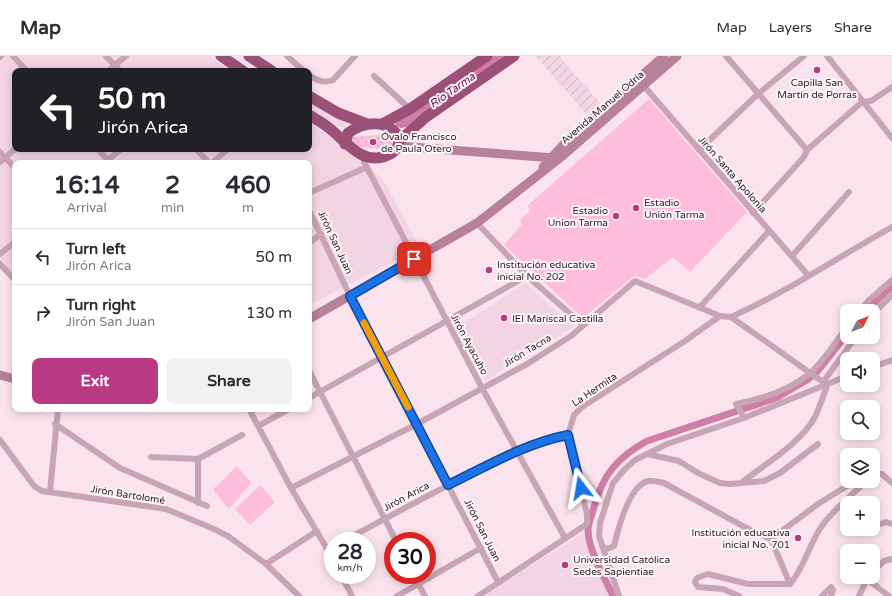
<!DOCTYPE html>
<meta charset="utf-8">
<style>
:root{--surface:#fff;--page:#f2f2f3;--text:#2b2b33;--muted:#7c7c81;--line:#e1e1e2;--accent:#ba3983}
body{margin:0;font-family:"Varela Round",sans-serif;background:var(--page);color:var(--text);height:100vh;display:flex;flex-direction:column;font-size:15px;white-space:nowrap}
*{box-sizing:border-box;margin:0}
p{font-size:13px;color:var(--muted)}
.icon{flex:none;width:22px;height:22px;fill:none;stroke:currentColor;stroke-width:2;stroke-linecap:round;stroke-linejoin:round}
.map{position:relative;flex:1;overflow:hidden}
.sheet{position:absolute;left:12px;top:104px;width:300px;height:252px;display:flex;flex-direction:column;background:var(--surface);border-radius:8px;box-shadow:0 2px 10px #0003}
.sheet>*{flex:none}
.top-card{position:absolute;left:12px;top:12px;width:300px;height:84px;border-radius:8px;box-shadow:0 2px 10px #0003;background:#202124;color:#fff;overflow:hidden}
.needle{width:26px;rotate:49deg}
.fabs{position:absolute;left:840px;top:248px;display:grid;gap:8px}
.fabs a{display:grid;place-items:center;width:40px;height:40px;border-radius:8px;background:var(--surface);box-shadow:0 2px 10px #0003;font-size:20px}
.speed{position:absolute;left:324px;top:476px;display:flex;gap:8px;font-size:20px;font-weight:700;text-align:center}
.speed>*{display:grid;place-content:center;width:52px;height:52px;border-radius:50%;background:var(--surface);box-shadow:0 2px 10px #0003;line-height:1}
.speed small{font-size:10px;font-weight:400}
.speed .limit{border:6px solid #d22;background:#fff;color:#111}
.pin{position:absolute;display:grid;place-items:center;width:34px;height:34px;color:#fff;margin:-17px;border-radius:8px;box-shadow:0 2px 6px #0006}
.me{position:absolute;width:44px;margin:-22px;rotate:346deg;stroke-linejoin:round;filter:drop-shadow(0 0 3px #0008)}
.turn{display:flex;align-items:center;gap:14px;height:84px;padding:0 20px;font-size:18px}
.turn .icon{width:52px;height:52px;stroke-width:2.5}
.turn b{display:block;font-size:28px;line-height:34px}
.eta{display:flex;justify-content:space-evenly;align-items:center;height:68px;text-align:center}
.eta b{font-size:24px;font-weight:700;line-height:28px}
.action{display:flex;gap:8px;margin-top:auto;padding:8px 20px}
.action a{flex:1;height:46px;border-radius:8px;background:var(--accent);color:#fff;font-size:16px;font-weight:700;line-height:46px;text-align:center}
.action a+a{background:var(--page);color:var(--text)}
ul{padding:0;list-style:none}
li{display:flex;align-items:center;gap:12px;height:56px;padding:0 20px;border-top:1px solid var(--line)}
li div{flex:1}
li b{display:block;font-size:15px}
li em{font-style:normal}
header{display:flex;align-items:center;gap:24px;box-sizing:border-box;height:56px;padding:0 20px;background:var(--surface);border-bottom:1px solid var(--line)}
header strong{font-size:19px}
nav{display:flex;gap:22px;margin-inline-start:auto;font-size:14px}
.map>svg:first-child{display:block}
.built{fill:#f3d4e2}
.industrial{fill:url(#industrial-furrows)}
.green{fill:url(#green-dots)}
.pitch{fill:#febddb}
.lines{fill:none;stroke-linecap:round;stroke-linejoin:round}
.canal{stroke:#cf7fa7;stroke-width:7}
.river{stroke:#cf7fa7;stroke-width:12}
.street{stroke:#c9a4b5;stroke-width:6}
.secondary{stroke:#b7819a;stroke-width:9}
.highway{stroke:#9b5177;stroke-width:11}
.route-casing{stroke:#114b97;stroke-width:10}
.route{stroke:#1a73e8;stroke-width:7}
.slow{stroke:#f59e0b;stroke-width:7}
.poi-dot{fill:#ba3983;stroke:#fff5f9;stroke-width:1.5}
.labels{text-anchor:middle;stroke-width:4;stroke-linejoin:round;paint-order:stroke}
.poi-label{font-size:10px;fill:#2d2428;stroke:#fff5f9;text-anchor:start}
.street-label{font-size:10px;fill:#2d2428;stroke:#fff5f9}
.water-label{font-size:11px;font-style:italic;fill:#670443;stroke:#fff5f9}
</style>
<header>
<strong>Map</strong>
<nav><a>Map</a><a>Layers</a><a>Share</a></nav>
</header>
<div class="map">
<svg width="892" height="540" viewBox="0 0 892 540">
<defs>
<pattern id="industrial-furrows" width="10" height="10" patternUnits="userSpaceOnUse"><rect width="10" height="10" fill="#f3d4e2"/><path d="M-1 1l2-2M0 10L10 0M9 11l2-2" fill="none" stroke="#d1b6c2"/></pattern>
<pattern id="green-dots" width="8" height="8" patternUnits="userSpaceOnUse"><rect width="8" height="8" fill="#febddb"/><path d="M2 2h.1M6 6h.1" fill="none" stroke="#daa2bc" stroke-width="1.8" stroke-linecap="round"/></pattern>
</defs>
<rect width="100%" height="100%" fill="#fbe3ee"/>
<g class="built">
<polygon points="0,0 210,0 229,15 15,15 15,93 309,93 309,44 346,65 346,72 335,70 349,89 386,128 420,192 309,249 309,107 15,107 15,225 0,208"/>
<polygon points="526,227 574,271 485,325 457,271"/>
<polygon points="583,477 612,540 483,540"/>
</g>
<polygon class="industrial" points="535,0 559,0 600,47 587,59"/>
<polygon class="green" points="390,78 395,85 392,90 386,94 352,89 351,81"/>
<g class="pitch">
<polygon points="649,43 747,156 690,216 673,201 645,223 634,220 583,262 504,189 522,168 520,164 530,155 528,149"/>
<polygon points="237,410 251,427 229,453 213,434"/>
<polygon points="260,429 275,446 250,469 235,453"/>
</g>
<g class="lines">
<g class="canal">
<polyline points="866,255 892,230"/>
<path d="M613,540C605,522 593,503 589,483C586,469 591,463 594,451C603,418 618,401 647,385L776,342L807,324L816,317L847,278"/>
</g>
<polyline class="river" points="401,66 411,63 502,0"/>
<g class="street">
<polyline points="13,0 27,15"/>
<polyline points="106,0 120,15"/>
<polyline points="287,0 304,15"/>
<polyline points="726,0 807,94"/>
<polyline points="827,0 892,82"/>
<polyline points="0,1 1,0"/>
<polyline points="108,15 126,0"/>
<path d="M309,19C317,24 323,28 333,24L355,0"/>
<polyline points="374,20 410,53"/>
<polyline points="643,29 808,219"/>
<polyline points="98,93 110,107"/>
<polyline points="196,93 209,107"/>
<polyline points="699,94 758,38 804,0"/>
<polyline points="0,96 15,112"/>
<polyline points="365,100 364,106 482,332 565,482"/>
<polyline points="0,106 15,93"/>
<polyline points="105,107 121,93"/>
<polyline points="212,107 228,93"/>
<polyline points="309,137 367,111"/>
<polyline points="309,154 350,240 498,526"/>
<polyline points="753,157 804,101 807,94 862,46 871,45 892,31"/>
<polyline points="477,167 527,220 583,269"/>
<polyline points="309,187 321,178"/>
<polyline points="0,198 15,186"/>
<polyline points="792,200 849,136"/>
<polyline points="0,208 15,224"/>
<polyline points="700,251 769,175"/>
<polyline points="860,255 869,244 892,224"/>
<polyline points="873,258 892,239"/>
<path d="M731,261C787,236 838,201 892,171"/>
<polyline points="873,311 892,304"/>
<polyline points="309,314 396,485"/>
<polyline points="823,326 856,281"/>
<polyline points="309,342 527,220"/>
<polyline points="249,353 291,432 333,503"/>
<path d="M744,362L736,348C762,343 790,334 810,317C823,306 836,285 847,271"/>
<polyline points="55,368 120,412 207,450"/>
<polyline points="258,370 289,353"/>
<polyline points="0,384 34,430 42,435 166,453 207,470 228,480 266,508 299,540"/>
<polyline points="647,398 679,405 698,417 720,427 730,428 764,425 780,417 818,388"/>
<polyline points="151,401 198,403"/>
<polyline points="198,403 242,379"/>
<polyline points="873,417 882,418 892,427"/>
<path d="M741,427C764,409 801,387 815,361C820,350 824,338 828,327"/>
<polyline points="291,432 417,368 527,308 571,280 635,225 720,260 731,261 823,326 828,327"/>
<polyline points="50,435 58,353"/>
<polyline points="198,447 198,403"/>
<polyline points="878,469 886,466 892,468"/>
<polyline points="771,483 790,528"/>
<path d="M344,485C390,460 435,435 483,412C510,399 538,385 568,379"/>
<path d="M602,490L607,493L614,490C618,473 629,430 648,425C653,424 659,426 664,427L752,475L771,483L818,448L855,425"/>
<polyline points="266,508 317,475"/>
<polyline points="873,515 884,505 892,503"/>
<polyline points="341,519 352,540"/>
<polyline points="413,519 425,540"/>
<polyline points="867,523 889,540"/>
<polyline points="397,540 481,492"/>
<polyline points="478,540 587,468 587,458 568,379 574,359 582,351 685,285 720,260"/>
<polyline points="619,540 599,480 600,467 613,427 624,414 635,404 667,388 744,362 847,320"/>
<path d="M739,540L723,533L698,531L695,526L697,522L708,518L748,528H790C803,513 808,493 818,476C829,458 845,445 860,431L861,425"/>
<polyline points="822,540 831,531 833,534 831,540"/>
<polyline points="859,540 868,521"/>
</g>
<g class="secondary">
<polyline points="398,90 555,102"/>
<polyline points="543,111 563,89 664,0"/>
<polyline points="309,263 477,167 560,102 677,0"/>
<polyline points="0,319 15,323"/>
</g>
<g class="highway">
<polyline points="221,0 243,15"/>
<polyline points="249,0 272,15"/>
<polyline points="309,40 338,57 367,68"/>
<path d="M309,59C316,63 323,67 329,72C346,85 361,109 386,100C418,87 385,51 348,77L345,88"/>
<polyline points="382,68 410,53 487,0"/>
<polyline points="399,85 426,61 514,0"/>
</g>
</g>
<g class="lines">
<g class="route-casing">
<path id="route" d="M414,203L350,240L448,429C487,410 526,387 568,379L581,432"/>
</g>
<use href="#route" class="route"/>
<polyline class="slow" points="364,267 408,351"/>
</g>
<g class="poi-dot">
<circle cx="817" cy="14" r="4"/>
<circle cx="373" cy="86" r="4"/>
<circle cx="636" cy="152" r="4"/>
<circle cx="616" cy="160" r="4"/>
<circle cx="489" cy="214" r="4"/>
<circle cx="504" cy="262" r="4"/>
<circle cx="798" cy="482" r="4"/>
<circle cx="565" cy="509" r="4"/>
</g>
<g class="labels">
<g class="poi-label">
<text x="817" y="30" text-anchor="middle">Capilla San<tspan x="817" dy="12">Martín de Porras</tspan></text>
<text x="381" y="84">Óvalo Francisco<tspan x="381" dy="12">de Paula Otero</tspan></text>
<text x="644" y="150">Estadio<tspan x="644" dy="12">Unión Tarma</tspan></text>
<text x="608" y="158" text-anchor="end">Estadio<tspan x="608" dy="12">Union Tarma</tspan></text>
<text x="497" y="212">Institución educativa<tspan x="497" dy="12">inicial No. 202</tspan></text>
<text x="512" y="266">IEI Mariscal Castilla</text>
<text x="790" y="480" text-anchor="end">Institución educativa<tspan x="790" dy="12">inicial No. 701</tspan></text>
<text x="573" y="507">Universidad Católica<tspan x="573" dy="12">Sedes Sapientiae</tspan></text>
</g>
<g class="street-label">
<text transform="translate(602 51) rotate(-41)" y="4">Avenida Manuel Odría</text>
<text transform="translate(733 118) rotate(49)" y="4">Jirón Santa Apolonia</text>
<text transform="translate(336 186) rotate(65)" y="4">Jirón San Juan</text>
<text transform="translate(470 288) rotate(62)" y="4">Jirón Ayacuho</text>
<text transform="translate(527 294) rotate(-31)" y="4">Jirón Tacna</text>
<text transform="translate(594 333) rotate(-34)" y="4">La Hermita</text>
<text transform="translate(128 438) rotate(9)" y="4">Jirón Bartolomé</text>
<text transform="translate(406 440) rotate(-28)" y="4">Jirón Arica</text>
<text transform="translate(483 474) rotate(63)" y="4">Jirón San Juan</text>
</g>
<g class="water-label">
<text transform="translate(452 34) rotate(-35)" y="4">Río Tarma</text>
</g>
</g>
</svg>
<div class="fabs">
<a><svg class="needle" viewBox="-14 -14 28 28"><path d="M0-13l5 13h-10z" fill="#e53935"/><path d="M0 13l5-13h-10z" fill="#7c7c81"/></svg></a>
<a><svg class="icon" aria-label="sound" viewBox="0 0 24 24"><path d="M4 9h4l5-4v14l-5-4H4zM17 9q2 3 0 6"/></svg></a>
<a><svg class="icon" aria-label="search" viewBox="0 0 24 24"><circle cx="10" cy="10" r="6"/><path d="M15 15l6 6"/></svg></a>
<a><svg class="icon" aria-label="layers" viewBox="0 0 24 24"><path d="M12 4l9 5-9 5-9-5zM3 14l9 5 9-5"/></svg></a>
<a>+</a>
<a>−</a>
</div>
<div class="speed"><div>28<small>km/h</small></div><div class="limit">30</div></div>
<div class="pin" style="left:414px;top:203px;background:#d93025"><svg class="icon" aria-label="arrive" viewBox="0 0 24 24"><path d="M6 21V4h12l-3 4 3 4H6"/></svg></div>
<svg class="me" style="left:581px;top:432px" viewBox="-20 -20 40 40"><path d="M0-17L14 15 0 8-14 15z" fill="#1a73e8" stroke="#fff" stroke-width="4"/></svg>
<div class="top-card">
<div class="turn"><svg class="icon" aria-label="left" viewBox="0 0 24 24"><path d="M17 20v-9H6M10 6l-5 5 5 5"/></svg><div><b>50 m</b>Jirón Arica</div></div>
</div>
<section class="sheet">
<div class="eta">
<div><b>16:14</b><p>Arrival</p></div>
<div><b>2</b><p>min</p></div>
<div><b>460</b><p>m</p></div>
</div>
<ul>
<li><svg class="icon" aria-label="left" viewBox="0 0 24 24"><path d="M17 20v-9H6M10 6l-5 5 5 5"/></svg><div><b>Turn left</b><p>Jirón Arica</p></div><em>50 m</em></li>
<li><svg class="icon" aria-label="right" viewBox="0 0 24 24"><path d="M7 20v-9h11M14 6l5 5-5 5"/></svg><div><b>Turn right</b><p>Jirón San Juan</p></div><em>130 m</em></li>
</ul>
<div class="action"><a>Exit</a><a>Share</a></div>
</section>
</div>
